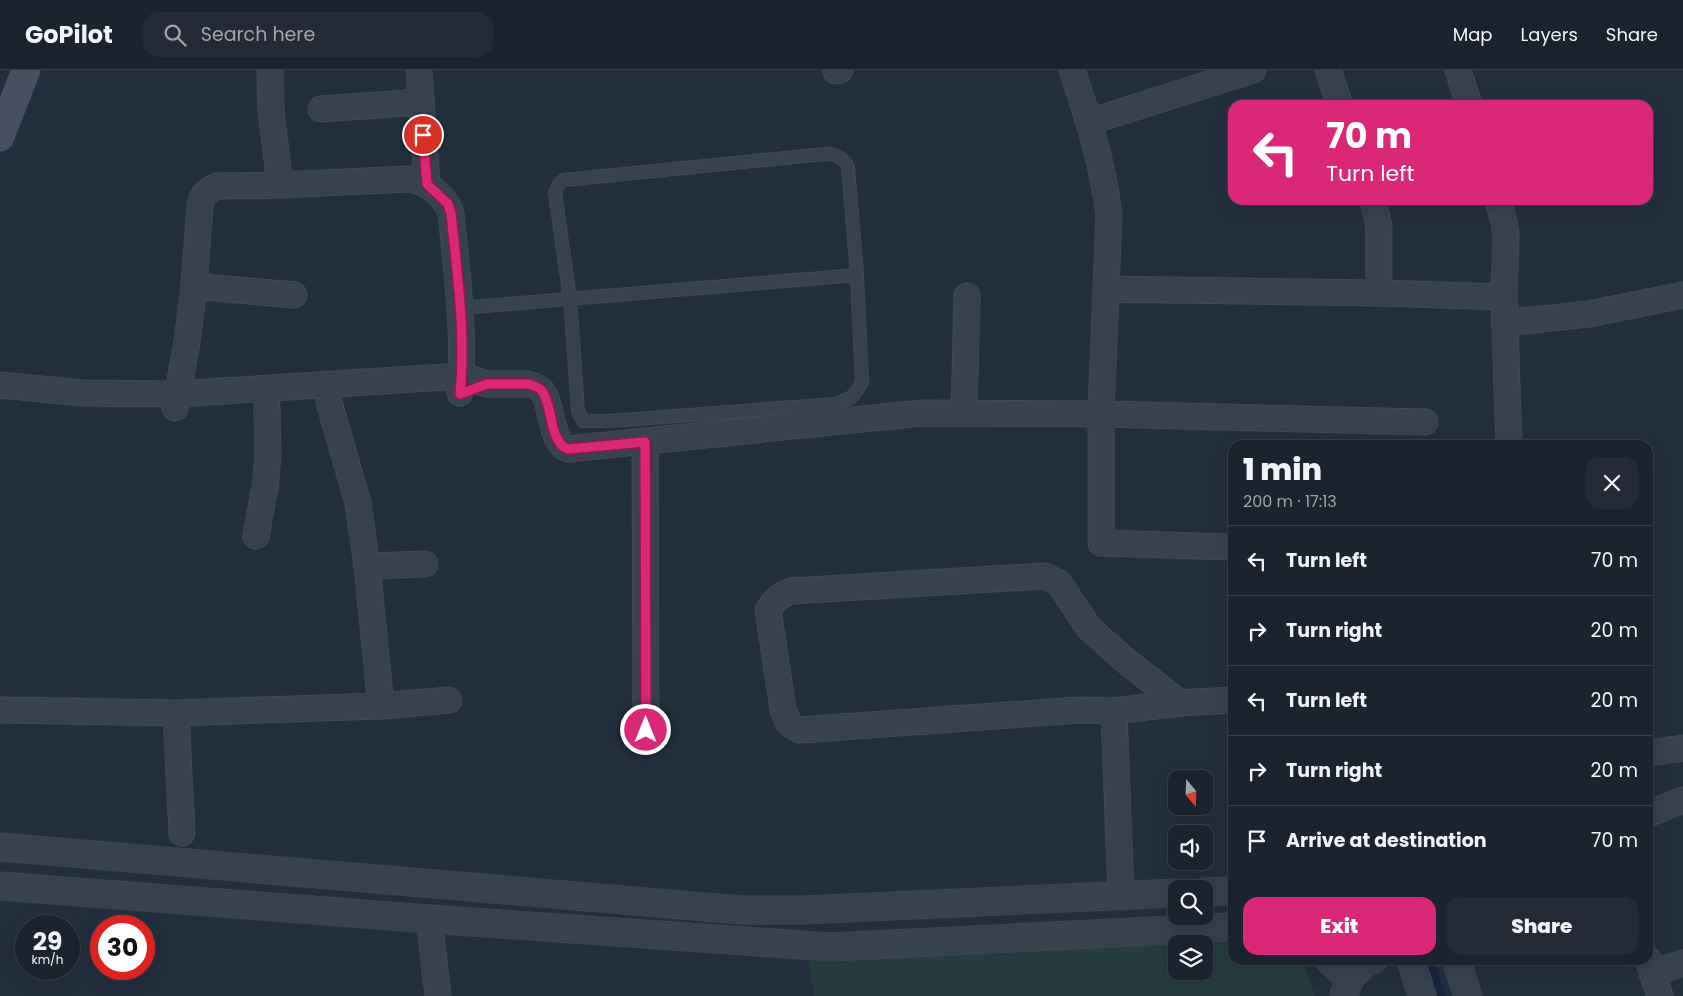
<!DOCTYPE html>
<meta charset="utf-8">
<style>
:root{--surface:#1b232e;--page:#242b36;--text:#f1f3f6;--muted:#a0a4aa;--line:#39404a;--accent:#db2777}
body{margin:0;font-family:Poppins,sans-serif;background:var(--page);color:var(--text);height:100vh;display:flex;flex-direction:column;font-size:19px;white-space:nowrap}
*{box-sizing:border-box;margin:0}
p{font-size:16px;color:var(--muted)}
.icon{flex:none;width:28px;height:28px;fill:none;stroke:currentColor;stroke-width:2;stroke-linecap:round;stroke-linejoin:round}
.map{position:relative;flex:1;overflow:hidden}
.side{position:absolute;left:1228px;top:370px;width:425px;height:525px;display:flex;flex-direction:column;background:var(--surface);border-radius:15px;box-shadow:0 5px 20px #0002,0 0 0 1px var(--line)}
.side>*{flex:none}
.hud{position:absolute;left:1228px;top:30px;width:425px;height:105px;border-radius:15px;box-shadow:0 5px 20px #0002,0 0 0 1px var(--line);background:#db2777;color:#fff;overflow:hidden}
.needle{width:32px;rotate:161deg}
.tools{position:absolute;left:1168px;top:700px;display:grid;gap:10px}
.tools a{display:grid;place-items:center;width:45px;height:45px;border-radius:10px;background:var(--surface);box-shadow:0 5px 20px #0002,0 0 0 1px var(--line);font-size:25px}
.speed{position:absolute;left:15px;top:845px;display:flex;gap:10px;font-size:25px;font-weight:700;text-align:center}
.speed>*{display:grid;place-content:center;width:65px;height:65px;border-radius:50%;background:var(--surface);box-shadow:0 5px 20px #0002,0 0 0 1px var(--line);line-height:1}
.speed small{font-size:12px;font-weight:400}
.speed .limit{border:8px solid #d22;background:#fff;color:#111}
.pin{position:absolute;display:grid;place-items:center;width:42px;height:42px;color:#fff;margin:-21px;border:2px solid #fff;border-radius:50%;box-shadow:0 1px 5px #0007}
.me{position:absolute;width:55px;margin:-28px;rotate:0deg;stroke-linejoin:round;filter:drop-shadow(0 0 4px #0008)}
.turn{display:flex;align-items:center;gap:18px;height:105px;padding:0 15px;font-size:22px}
.turn .icon{width:65px;height:65px;stroke-width:2.5}
.turn b{display:block;font-size:35px;line-height:42px}
.round{display:grid;place-items:center;flex:none;width:52px;height:52px;border-radius:15px;background:var(--page)}
.headline{display:flex;align-items:center;justify-content:space-between;height:85px;padding:0 15px}
h1{font-size:30px;font-weight:800;line-height:38px}
.action{display:flex;gap:10px;margin-top:auto;padding:10px 15px}
.action a{flex:1;height:58px;border-radius:15px;background:var(--accent);color:#fff;font-size:20px;font-weight:800;line-height:58px;text-align:center}
.action a+a{background:var(--page);color:var(--text)}
ul{padding:0;list-style:none}
li{display:flex;align-items:center;gap:15px;height:70px;padding:0 15px;border-top:1px solid var(--line)}
li div{flex:1}
li b{display:block;font-size:19px}
li em{font-style:normal}
header{display:flex;align-items:center;gap:30px;box-sizing:border-box;height:70px;padding:0 25px;background:var(--surface);border-bottom:1px solid var(--line)}
header strong{font-size:24px}
nav{display:flex;gap:28px;margin-inline-start:auto;font-size:18px}
.search{width:350px;height:45px;background:var(--page);display:flex;align-items:center;gap:12px;box-sizing:border-box;padding:0 18px;border-radius:15px;color:var(--muted);font-size:19px}
.map>svg:first-child{display:block}
.green{fill:#263c3f}
.lines{fill:none;stroke-linecap:round;stroke-linejoin:round}
.stream{stroke:#17263c;stroke-width:8}
.service-casing{stroke:#414a57;stroke-width:14}
.minor-casing{stroke:#414a57;stroke-width:27}
.tertiary-casing{stroke:#414a57;stroke-width:29}
.secondary-casing{stroke:#414a57;stroke-width:29}
.service{stroke:#38414e;stroke-width:12}
.minor{stroke:#38414e;stroke-width:25}
.tertiary{stroke:#38414e;stroke-width:28}
.secondary{stroke:#465061;stroke-width:28}
.route-casing{stroke:#8e194d;stroke-width:12}
.route{stroke:#db2777;stroke-width:9}
</style>
<header>
<strong>GoPilot</strong>
<div class="search"><svg class="icon" aria-label="search" viewBox="0 0 24 24"><circle cx="10" cy="10" r="6"/><path d="M15 15l6 6"/></svg>Search here</div>
<nav><a>Map</a><a>Layers</a><a>Share</a></nav>
</header>
<div class="map">
<svg width="1683" height="926" viewBox="0 0 1683 926">
<rect width="100%" height="100%" fill="#242f3e"/>
<polygon class="green" points="1232,872 1232,890 1303,890 1315,926 814,926 808,891 1176,874 1176,901 1204,901 1204,874 1189,874"/>
<g class="lines">
<polyline class="stream" points="1430,890 1442,926"/>
<g class="service-casing">
<g id="service">
<path d="M825,84C836,84 843,87 848,97L857,205L862,312C854,327 851,329 835,334L610,351H583L578,341L570,229L555,123C557,117 558,113 564,110Z"/>
<polyline points="461,238 857,205"/>
</g>
</g>
<g class="minor-casing">
<g id="minor">
<polyline points="270,0 271,40 280,115"/>
<polyline points="419,0 427,114"/>
<path d="M1072,0C1088,47 1103,95 1109,145L1101,344V473L1232,477"/>
<polyline points="1328,0 1340,35"/>
<polyline points="1458,0 1469,35"/>
<polyline points="836,1 840,0"/>
<polyline points="321,39 421,32"/>
<polyline points="1089,52 1253,0"/>
<polyline points="1373,130 1379,157 1379,223"/>
<polyline points="1498,130 1504,152 1506,165 1504,227 1509,375"/>
<polyline points="194,216 294,225"/>
<polyline points="1106,219 1379,223 1504,227"/>
<polyline points="1504,253 1589,244 1683,225"/>
<path d="M0,315L81,323L177,324L461,306L487,314H528C532,315 539,317 542,321C553,335 550,373 568,379L922,343L1101,344L1425,352"/>
<polyline points="329,332 358,433 367,496 381,636"/>
<path d="M175,338L187,272L194,216L200,135C202,125 207,120 217,116L280,115L408,109C426,110 445,126 451,143C457,203 465,263 460,323"/>
<polyline points="964,343 967,226"/>
<polyline points="645,372 646,660"/>
<polyline points="256,466 265,417 268,388 267,336"/>
<polyline points="367,496 425,494"/>
<path d="M1180,633L1126,591L1089,558L1059,513L1045,506L791,521C780,525 775,530 768,540L783,639C787,651 788,655 800,660L1079,640L1114,641L1180,633L1232,630"/>
<polyline points="0,640 176,643 381,636 449,630"/>
<polyline points="1114,641 1121,826"/>
<polyline points="176,643 182,763"/>
<polyline points="1648,683 1683,678"/>
<polyline points="1648,744 1683,730"/>
<polyline points="429,849 438,926"/>
<polyline points="1648,889 1660,926"/>
<polyline points="1652,903 1683,893"/>
</g>
</g>
<g class="tertiary-casing">
<g id="tertiary">
<polyline points="0,777 741,840 804,840 1176,823"/>
<polyline points="0,816 429,849 830,877 1232,857"/>
<polyline points="1204,822 1232,821"/>
<polyline points="1329,890 1349,909"/>
<polyline points="1411,890 1422,926"/>
<polyline points="1456,890 1468,926"/>
<polyline points="1344,926 1349,909 1365,893 1373,890"/>
</g>
</g>
<g class="secondary-casing">
<polyline id="secondary" points="0,67 26,0"/>
</g>
<use href="#service" class="service"/>
<use href="#minor" class="minor"/>
<use href="#tertiary" class="tertiary"/>
<use href="#secondary" class="secondary"/>
</g>
<g class="lines">
<g class="route-casing">
<path id="route" d="M423,65L427,114L448,134L451,143C457,203 466,263 460,324L487,314H528C532,315 539,317 542,321C553,335 549,373 568,379L645,372L646,660"/>
</g>
<use href="#route" class="route"/>
</g>
</svg>
<div class="tools">
<a><svg class="needle" viewBox="-14 -14 28 28"><path d="M0-13l5 13h-10z" fill="#e53935"/><path d="M0 13l5-13h-10z" fill="#a0a4aa"/></svg></a>
<a><svg class="icon" aria-label="sound" viewBox="0 0 24 24"><path d="M4 9h4l5-4v14l-5-4H4zM17 9q2 3 0 6"/></svg></a>
<a><svg class="icon" aria-label="search" viewBox="0 0 24 24"><circle cx="10" cy="10" r="6"/><path d="M15 15l6 6"/></svg></a>
<a><svg class="icon" aria-label="layers" viewBox="0 0 24 24"><path d="M12 4l9 5-9 5-9-5zM3 14l9 5 9-5"/></svg></a>
</div>
<div class="speed"><div>29<small>km/h</small></div><div class="limit">30</div></div>
<div class="pin" style="left:423px;top:65px;background:#d93025"><svg class="icon" aria-label="arrive" viewBox="0 0 24 24"><path d="M6 21V4h12l-3 4 3 4H6"/></svg></div>
<svg class="me" style="left:646px;top:660px" viewBox="-20 -20 40 40"><circle r="17" fill="#db2777" stroke="#fff" stroke-width="3"/><path d="M0-11L8 9 0 5-8 9z" fill="#fff"/></svg>
<div class="hud">
<div class="turn"><svg class="icon" aria-label="left" viewBox="0 0 24 24"><path d="M17 20v-9H6M10 6l-5 5 5 5"/></svg><div><b>70 m</b>Turn left</div></div>
</div>
<section class="side">
<div class="headline"><div><h1>1 min</h1><p>200 m · 17:13</p></div><a class="round"><svg class="icon" aria-label="close" viewBox="0 0 24 24"><path d="M6 6l12 12M18 6L6 18"/></svg></a></div>
<ul>
<li><svg class="icon" aria-label="left" viewBox="0 0 24 24"><path d="M17 20v-9H6M10 6l-5 5 5 5"/></svg><div><b>Turn left</b></div><em>70 m</em></li>
<li><svg class="icon" aria-label="right" viewBox="0 0 24 24"><path d="M7 20v-9h11M14 6l5 5-5 5"/></svg><div><b>Turn right</b></div><em>20 m</em></li>
<li><svg class="icon" aria-label="left" viewBox="0 0 24 24"><path d="M17 20v-9H6M10 6l-5 5 5 5"/></svg><div><b>Turn left</b></div><em>20 m</em></li>
<li><svg class="icon" aria-label="right" viewBox="0 0 24 24"><path d="M7 20v-9h11M14 6l5 5-5 5"/></svg><div><b>Turn right</b></div><em>20 m</em></li>
<li><svg class="icon" aria-label="arrive" viewBox="0 0 24 24"><path d="M6 21V4h12l-3 4 3 4H6"/></svg><div><b>Arrive at destination</b></div><em>70 m</em></li>
</ul>
<div class="action"><a>Exit</a><a>Share</a></div>
</section>
</div>
